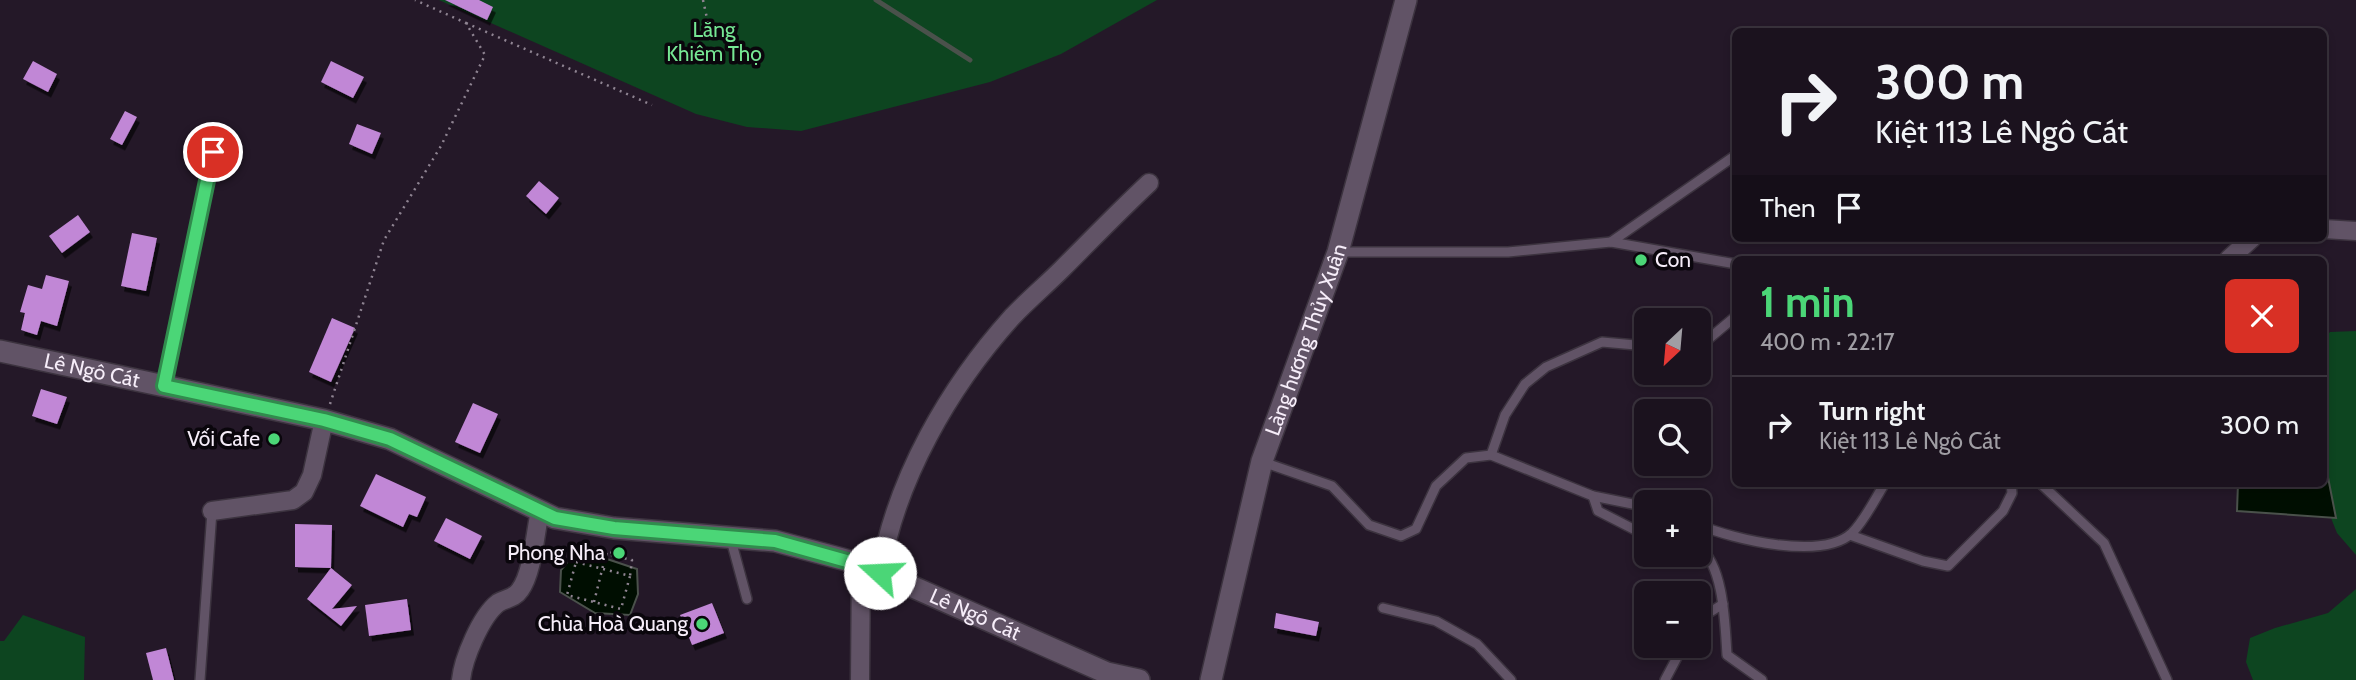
<!DOCTYPE html>
<meta charset="utf-8">
<style>
:root{--surface:#1b121e;--page:#241b27;--text:#f1f3f6;--muted:#a09ea4;--line:#39323c;--accent:#4bd677}
body{margin:0;font-family:Cabin,sans-serif;background:var(--page);color:var(--text);height:100vh;display:flex;flex-direction:column;font-size:26px;white-space:nowrap}
*{box-sizing:border-box;margin:0}
p{font-size:23px;color:var(--muted)}
.icon{flex:none;width:38px;height:38px;fill:none;stroke:currentColor;stroke-width:2;stroke-linecap:round;stroke-linejoin:round}
.map{position:relative;flex:1;overflow:hidden}
.sheet{position:absolute;left:1732px;top:256px;width:595px;height:231px;display:flex;flex-direction:column;background:var(--surface);border-radius:10px;box-shadow:0 4px 10px #0003,0 0 0 2px var(--line)}
.sheet>*{flex:none}
.hud{position:absolute;left:1732px;top:28px;width:595px;height:214px;border-radius:10px;box-shadow:0 4px 10px #0003,0 0 0 2px var(--line);background:#1b121e;color:var(--text);overflow:hidden}
.needle{width:46px;rotate:206deg}
.fabs{position:absolute;left:1634px;top:308px;display:grid;gap:14px}
.fabs a{display:grid;place-items:center;width:77px;height:77px;border-radius:10px;background:var(--surface);box-shadow:0 4px 10px #0003,0 0 0 2px var(--line);font-size:35px}
.pin{position:absolute;display:grid;place-items:center;width:60px;height:60px;color:#fff;margin:-30px;border:4px solid #fff;border-radius:50%;box-shadow:0 2px 7px #0007}
.me{position:absolute;width:77px;margin:-38px;rotate:290deg;stroke-linejoin:round;filter:drop-shadow(0 0 5px #0008)}
.turn{display:flex;align-items:center;gap:24px;height:147px;padding:0 28px;font-size:32px}
.turn .icon{width:91px;height:91px;stroke-width:2.5}
.turn b{display:block;font-size:49px;line-height:60px}
.then{display:flex;align-items:center;height:66px;padding:0 28px;background:#0003;gap:14px;font-size:26px}
.round{display:grid;place-items:center;flex:none;width:74px;height:74px;border-radius:10px;background:var(--page)}
.summary{display:flex;align-items:center;justify-content:space-between;height:119px;padding:0 28px}
h1{font-size:42px;font-weight:800;line-height:52px;color:var(--accent)}
ul{padding:0;list-style:none}
li{display:flex;align-items:center;gap:21px;height:98px;padding:0 28px;border-top:2px solid var(--line)}
li div{flex:1}
li b{display:block;font-size:26px}
li em{font-style:normal}
.map>svg:first-child{display:block}
.green{fill:#0d4520}
.water{fill:#000e01;stroke:#4a514b;stroke-width:2}
.lines{fill:none;stroke-linecap:round;stroke-linejoin:round}
.stream{stroke:#4a514b;stroke-width:5}
.building{fill:#c187d6;filter:url(#shadow)}
.service-casing{stroke:#3c333f;stroke-width:12}
.minor-casing{stroke:#3c333f;stroke-width:21}
.tertiary-casing{stroke:#3c333f;stroke-width:24}
.path{stroke:#8f8492;stroke-width:2.5;stroke-dasharray:2 5;stroke-linecap:butt}
.service{stroke:#615366;stroke-width:9}
.minor{stroke:#615366;stroke-width:18}
.tertiary{stroke:#615366;stroke-width:21}
.route-casing{stroke:#318b4d;stroke-width:18}
.route{stroke:#4bd677;stroke-width:12}
.poi-dot{fill:#4bd677;stroke:#0a060c;stroke-width:2.5}
.labels{text-anchor:middle;stroke-width:7;stroke-linejoin:round;paint-order:stroke}
.park-label{font-size:21px;fill:#76e794;stroke:#0a060c}
.poi-label{font-size:21px;fill:#f6edf9;stroke:#0a060c;text-anchor:end}
.street-label{font-size:21px;fill:#f6edf9;stroke:#0a060c}
</style>
<div class="map">
<svg width="2356" height="680" viewBox="0 0 2356 680">
<defs>
<filter id="shadow"><feDropShadow dx="3" dy="5.5" stdDeviation="0" flood-color="#0009"/></filter>
</defs>
<rect width="100%" height="100%" fill="#241828"/>
<g class="green">
<polygon points="439,0 1157,0 1061,54 990,82 801,131 747,127 696,114"/>
<polygon points="2356,331 2356,555 2337,533 2317,483 2324,483 2324,339 2330,332"/>
<polygon points="2356,589 2356,680 2253,680 2246,662 2250,638 2275,628 2328,613"/>
<polygon points="23,615 85,637 84,680 0,680 0,641 4,641"/>
</g>
<g class="water">
<polygon points="2324,457 2336,518 2237,511 2238,483 2324,483"/>
<polygon points="574,554 607,559 637,569 638,594 630,615 595,613 560,592 561,570"/>
</g>
<g class="lines">
<polyline class="stream" points="876,0 970,60"/>
</g>
<g class="building">
<polygon points="445,0 479,0 493,7 487,20"/>
<polygon points="33,61 57,74 48,92 23,79"/>
<polygon points="331,61 364,77 353,98 321,82"/>
<polygon points="125,111 137,117 122,145 110,139"/>
<polygon points="357,124 381,133 372,154 349,144"/>
<polygon points="539,181 559,198 546,214 526,196"/>
<polygon points="78,215 90,232 62,253 49,236"/>
<polygon points="132,233 157,238 146,291 121,286"/>
<polygon points="46,275 69,281 57,326 41,321 37,335 21,330 25,313 20,312 28,285 42,289"/>
<polygon points="332,318 355,328 331,382 309,372"/>
<polygon points="41,389 67,397 57,424 32,416"/>
<polygon points="473,403 498,414 480,453 455,442"/>
<polygon points="376,474 426,497 417,517 409,514 403,527 360,506"/>
<polygon points="446,518 482,536 470,559 434,541"/>
<polygon points="295,524 332,525 331,568 295,567"/>
<polygon points="331,568 352,585 332,609 357,606 341,626 307,599"/>
<polygon points="407,599 411,630 369,636 365,605"/>
<polygon points="712,603 724,633 692,645 680,615"/>
<polygon points="1276,613 1319,622 1316,636 1274,628"/>
<polygon points="166,648 174,680 153,680 146,653"/>
</g>
<g class="lines">
<g class="service-casing">
<g id="service">
<polyline points="1611,242 1736,155"/>
<polyline points="1340,252 1508,252 1611,242 1736,264"/>
<polyline points="1699,347 1736,316"/>
<polyline points="165,385 213,152"/>
<polyline points="1491,455 1505,415 1525,384 1546,367 1602,342 1647,346"/>
<polyline points="1263,462 1332,486 1369,525 1401,536 1416,529 1436,486 1466,458 1491,455 1593,496 1647,507"/>
<polyline points="2040,483 2104,543 2167,680"/>
<polyline points="1593,496 1598,511 1647,536"/>
<path d="M1699,525C1733,539 1822,561 1852,533C1865,520 1875,499 1885,483"/>
<polyline points="1850,535 1923,561 1948,566 2003,511 2012,493 2011,483"/>
<polyline points="731,540 747,599"/>
<path d="M1699,548C1724,564 1725,626 1727,655L1762,680"/>
<polyline points="1383,608 1436,621 1477,644 1511,680"/>
<polyline points="1699,619 1723,604"/>
<polyline points="200,680 212,511"/>
<polyline points="1665,680 1683,646"/>
</g>
</g>
<g class="minor-casing">
<g id="minor">
<polyline points="2324,229 2356,231"/>
<polyline points="2229,259 2252,238"/>
<polyline points="212,511 293,500 304,492 312,475 324,420"/>
<path d="M880,573C896,479 949,387 1012,317C1028,300 1046,285 1062,269C1091,240 1119,211 1149,183"/>
<path d="M461,680C463,659 481,616 498,603C506,598 514,599 520,590C533,572 535,533 540,511"/>
<polyline points="860,680 861,564"/>
</g>
</g>
<g class="tertiary-casing">
<g id="tertiary">
<path id="s1" d="M0,351L324,420L390,439L555,518L614,528L775,541L861,564L1107,673L1139,680"/>
<path id="s2" d="M1211,680L1262,461L1338,252L1406,0"/>
</g>
</g>
<g class="path">
<polyline points="703,0 710,32"/>
<polyline points="466,23 652,105"/>
<polyline points="330,404 384,240 441,146 485,55 466,23 415,0"/>
<polyline points="611,555 632,560 630,576"/>
<polygon points="576,562 630,576 621,609 567,595"/>
<polyline points="594,602 606,554 611,555 612,547"/>
</g>
<use href="#service" class="service"/>
<use href="#minor" class="minor"/>
<use href="#tertiary" class="tertiary"/>
</g>
<g class="lines">
<g class="route-casing">
<polyline id="route" points="213,152 164,386 324,420 390,439 555,518 614,528 775,541 861,565 880,573"/>
</g>
<use href="#route" class="route"/>
</g>
<g class="poi-dot">
<circle cx="1641" cy="260" r="7"/>
<circle cx="274" cy="439" r="7"/>
<circle cx="619" cy="553" r="7"/>
<circle cx="702" cy="624" r="7"/>
</g>
<g class="labels">
<g class="park-label">
<text x="714" y="37">Lăng<tspan x="714" dy="24">Khiêm Thọ</tspan></text>
</g>
<g class="poi-label">
<text x="1655" y="267" text-anchor="start">Con</text>
<text x="260" y="446">Vối Cafe</text>
<text x="605" y="560">Phong Nha</text>
<text x="688" y="631">Chùa Hoà Quang</text>
</g>
<g class="street-label">
<text dy="7" stroke="none"><textPath href="#s2" startOffset="354">Làng hương Thủy Xuân</textPath></text>
<text dy="7" stroke="none"><textPath href="#s1" startOffset="94">Lê Ngô Cát</textPath></text>
<text dy="7" stroke="none"><textPath href="#s1" startOffset="1018">Lê Ngô Cát</textPath></text>
</g>
</g>
</svg>
<div class="fabs">
<a><svg class="needle" viewBox="-14 -14 28 28"><path d="M0-13l5 13h-10z" fill="#e53935"/><path d="M0 13l5-13h-10z" fill="#a09ea4"/></svg></a>
<a><svg class="icon" aria-label="search" viewBox="0 0 24 24"><circle cx="10" cy="10" r="6"/><path d="M15 15l6 6"/></svg></a>
<a>+</a>
<a>−</a>
</div>
<div class="pin" style="left:213px;top:152px;background:#d93025"><svg class="icon" aria-label="arrive" viewBox="0 0 24 24"><path d="M6 21V4h12l-3 4 3 4H6"/></svg></div>
<svg class="me" style="left:880px;top:573px" viewBox="-20 -20 40 40"><circle r="19" fill="#fff"/><path d="M0-13L10 11 0 6-10 11z" fill="#4bd677"/></svg>
<div class="hud">
<div class="turn"><svg class="icon" aria-label="right" viewBox="0 0 24 24"><path d="M7 20v-9h11M14 6l5 5-5 5"/></svg><div><b>300 m</b>Kiệt 113 Lê Ngô Cát</div></div>
<div class="then">Then<svg class="icon" aria-label="arrive" viewBox="0 0 24 24"><path d="M6 21V4h12l-3 4 3 4H6"/></svg></div>
</div>
<section class="sheet">
<div class="summary"><div><h1>1 min</h1><p>400 m · 22:17</p></div><a class="round" style="background:#d93025;color:#fff"><svg class="icon" aria-label="close" viewBox="0 0 24 24"><path d="M6 6l12 12M18 6L6 18"/></svg></a></div>
<ul>
<li><svg class="icon" aria-label="right" viewBox="0 0 24 24"><path d="M7 20v-9h11M14 6l5 5-5 5"/></svg><div><b>Turn right</b><p>Kiệt 113 Lê Ngô Cát</p></div><em>300 m</em></li>
</ul>
</section>
</div>
